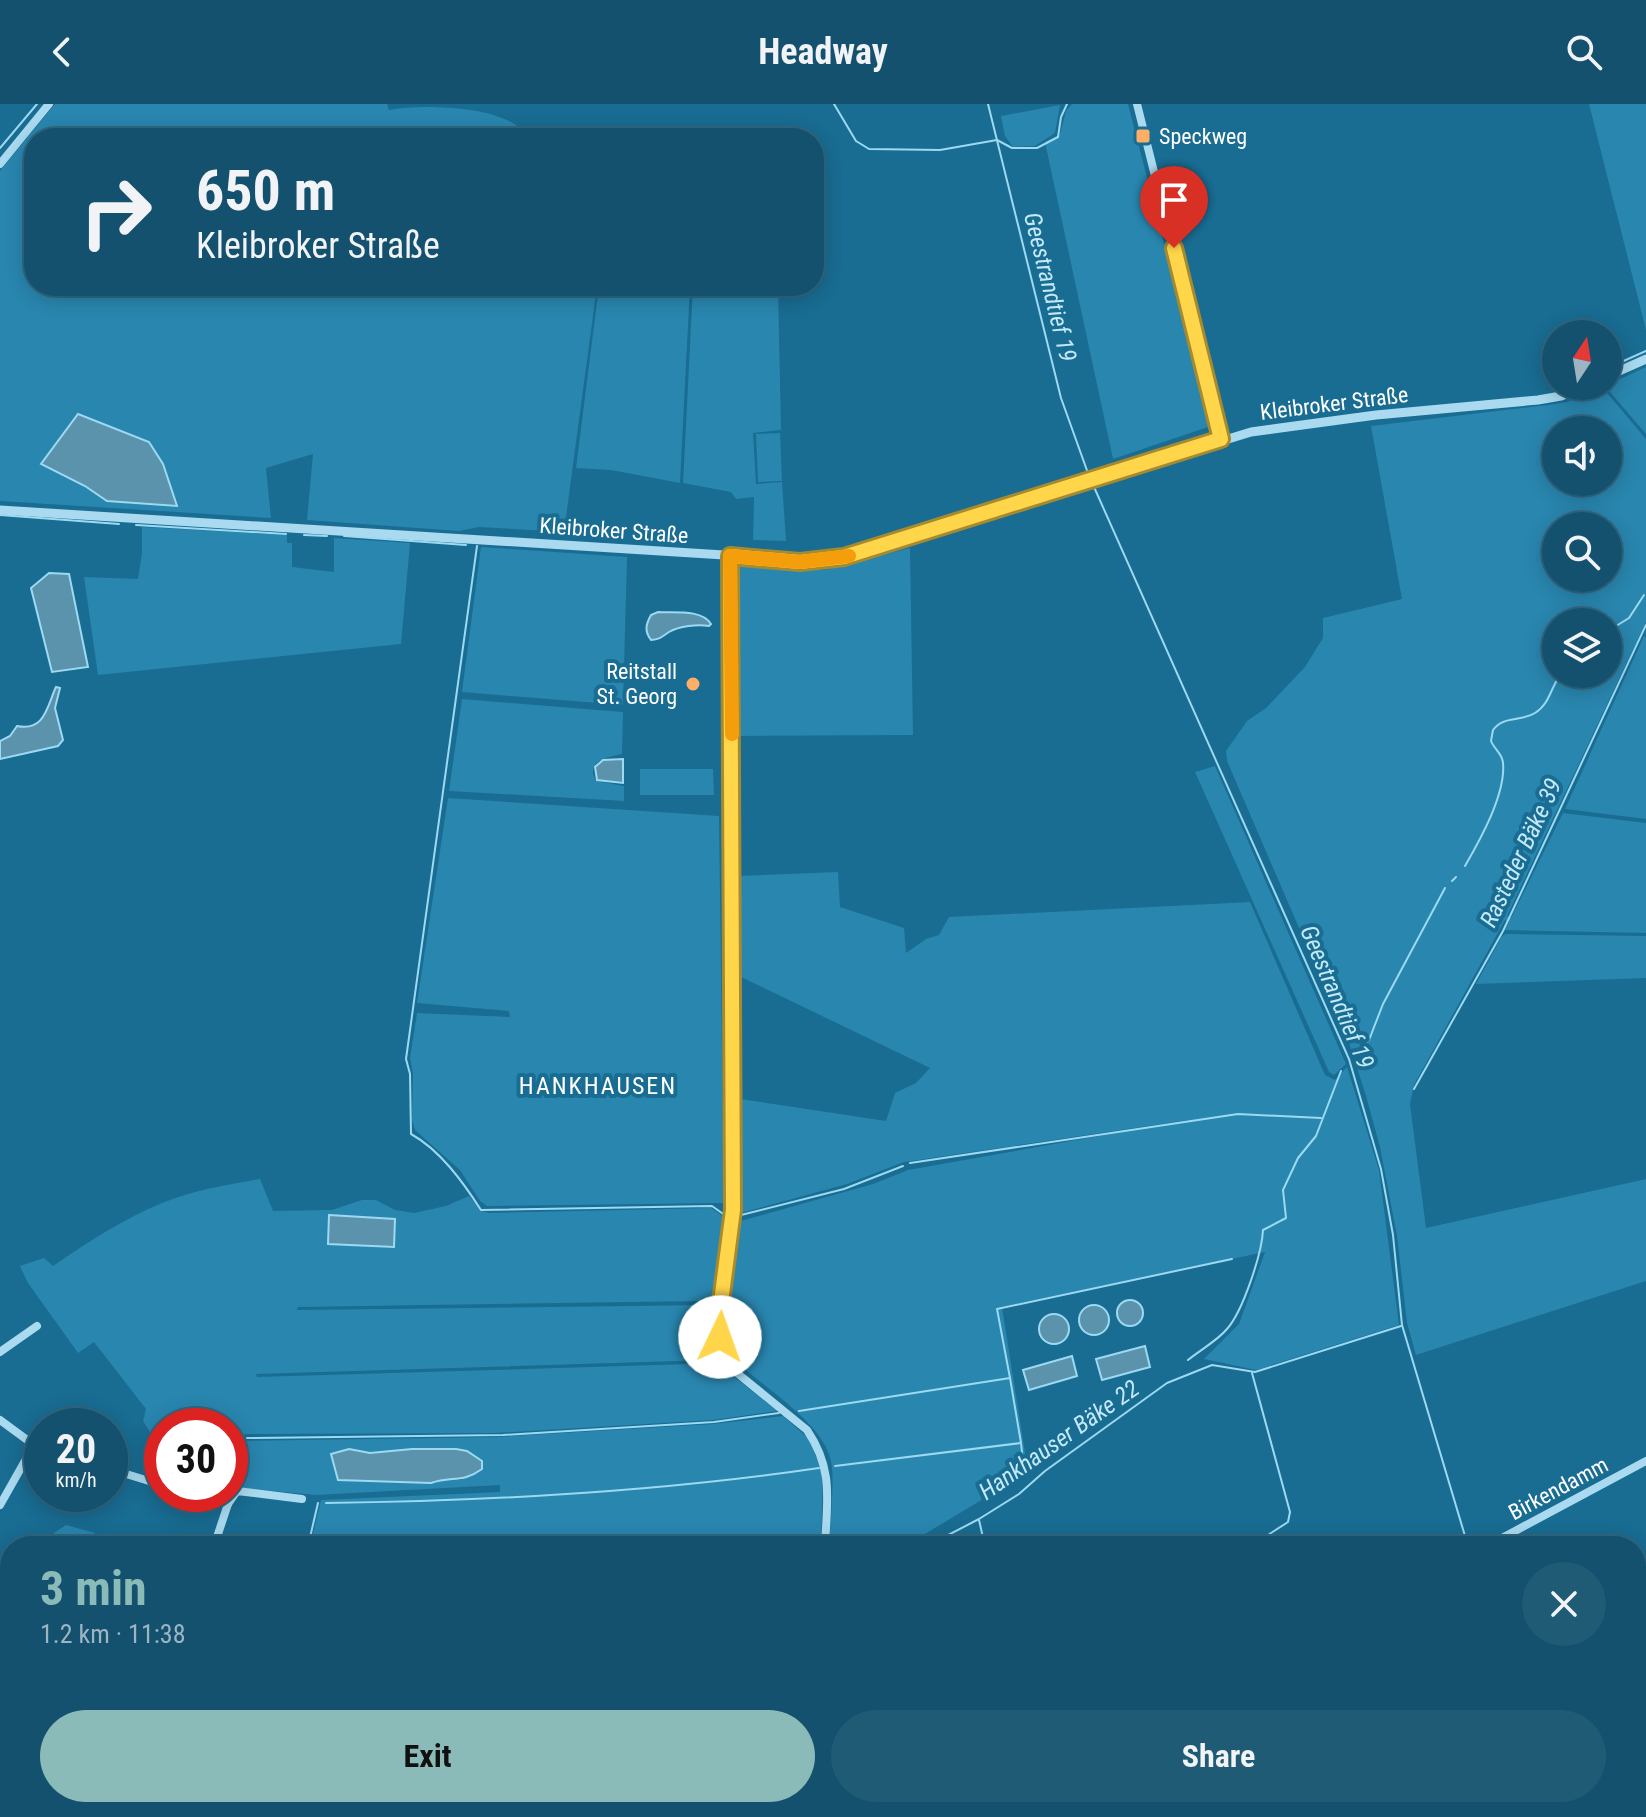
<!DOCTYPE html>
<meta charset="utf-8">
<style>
:root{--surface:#13516e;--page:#205b76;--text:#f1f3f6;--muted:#9db5c2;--line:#326881;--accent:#8bbbb9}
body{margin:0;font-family:"Roboto Condensed",sans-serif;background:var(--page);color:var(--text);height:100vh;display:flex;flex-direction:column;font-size:30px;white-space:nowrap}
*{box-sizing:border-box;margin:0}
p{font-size:26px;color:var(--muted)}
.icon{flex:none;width:44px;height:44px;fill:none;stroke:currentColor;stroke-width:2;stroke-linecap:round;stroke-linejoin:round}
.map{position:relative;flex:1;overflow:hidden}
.drawer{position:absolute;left:0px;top:1432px;width:1646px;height:282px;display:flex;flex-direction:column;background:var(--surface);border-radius:32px 32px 0 0;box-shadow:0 4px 20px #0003,0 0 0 2px var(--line)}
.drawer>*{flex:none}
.banner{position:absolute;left:24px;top:24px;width:800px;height:168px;border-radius:32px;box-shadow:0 4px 20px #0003,0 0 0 2px var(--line);background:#13516e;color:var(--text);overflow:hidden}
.needle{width:52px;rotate:12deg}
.controls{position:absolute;left:1542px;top:216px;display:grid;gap:16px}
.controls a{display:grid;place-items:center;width:80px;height:80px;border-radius:50%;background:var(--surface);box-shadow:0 4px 20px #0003,0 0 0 2px var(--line);font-size:40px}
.speed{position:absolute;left:24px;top:1304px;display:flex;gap:16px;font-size:40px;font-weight:700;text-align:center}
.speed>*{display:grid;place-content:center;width:104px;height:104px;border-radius:50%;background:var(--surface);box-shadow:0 4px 20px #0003,0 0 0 2px var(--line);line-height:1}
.speed small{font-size:20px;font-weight:400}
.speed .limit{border:12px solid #d22;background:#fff;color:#111}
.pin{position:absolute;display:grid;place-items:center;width:68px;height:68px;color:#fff;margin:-82px -34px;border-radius:50% 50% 50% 0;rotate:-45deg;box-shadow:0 0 8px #0007}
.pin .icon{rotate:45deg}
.me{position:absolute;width:88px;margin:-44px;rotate:3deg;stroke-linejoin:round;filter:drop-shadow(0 0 6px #0008)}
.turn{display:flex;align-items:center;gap:28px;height:168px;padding:0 40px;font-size:36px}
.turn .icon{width:104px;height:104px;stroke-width:2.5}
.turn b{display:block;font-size:56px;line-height:68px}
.round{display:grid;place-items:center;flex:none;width:84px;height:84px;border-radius:42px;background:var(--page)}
.headline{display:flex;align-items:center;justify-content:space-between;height:136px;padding:0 40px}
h1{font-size:48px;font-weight:700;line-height:60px;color:var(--accent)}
.cta{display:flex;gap:16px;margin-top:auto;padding:16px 40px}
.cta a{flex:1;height:92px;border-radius:48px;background:var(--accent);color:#111;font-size:32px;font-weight:700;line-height:92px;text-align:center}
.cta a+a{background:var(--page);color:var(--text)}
header{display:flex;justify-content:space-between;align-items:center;height:104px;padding:0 40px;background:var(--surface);font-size:36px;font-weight:700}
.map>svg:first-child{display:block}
.green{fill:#2986af;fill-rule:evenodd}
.water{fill:#5b92ac;stroke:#9cd9f2;stroke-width:2}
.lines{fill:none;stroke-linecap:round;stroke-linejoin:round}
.stream{stroke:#9cd9f2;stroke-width:2}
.minor{stroke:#a9daef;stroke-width:8}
.tertiary{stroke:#a9daef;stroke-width:9}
.route-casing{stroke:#a68a30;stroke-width:20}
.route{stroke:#ffd54a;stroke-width:14}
.slow{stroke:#f59e0b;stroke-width:14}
.poi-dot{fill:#ffae68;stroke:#196c92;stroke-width:3}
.labels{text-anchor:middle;stroke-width:8;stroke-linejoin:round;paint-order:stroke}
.poi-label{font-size:22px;fill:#fff;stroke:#196c92;text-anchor:start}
.street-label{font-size:22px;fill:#fff;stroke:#196c92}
.water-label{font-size:24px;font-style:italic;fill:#c4e9f8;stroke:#196c92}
.neighbourhood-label{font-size:24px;letter-spacing:2px;fill:#fff;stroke:#196c92}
</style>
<header><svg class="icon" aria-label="back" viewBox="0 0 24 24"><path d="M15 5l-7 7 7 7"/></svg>Headway<svg class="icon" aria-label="search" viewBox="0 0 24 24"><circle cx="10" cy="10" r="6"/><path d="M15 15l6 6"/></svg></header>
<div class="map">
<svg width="1646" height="1713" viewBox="0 0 1646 1713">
<rect width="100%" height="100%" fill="#196c92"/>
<g class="green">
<path d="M55,0H387L389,6C419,0 511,0 528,34H34V182H597L564,428L479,423L459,427L307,416L313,350L266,364L271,414L0,397V67ZM42,360L176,402L107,397L85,382Z"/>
<polygon points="1072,0 1128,0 1211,322 1113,355 1045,38 1060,30 1066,7"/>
<polygon points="1589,0 1646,0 1646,226"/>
<polygon points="1060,1 1055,29 1035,42 1013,43 1005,32 1001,12"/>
<polygon points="599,182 690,182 680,379 611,366 576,364"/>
<polygon points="693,182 778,182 781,326 753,329 756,380 782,378 786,437 753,436 754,393 736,395 731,388 683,379"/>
<polygon points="1646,263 1646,330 1605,282"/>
<path d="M1602,283L1646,335V518L1507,812L1511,814L1563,709L1646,719V829L1505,826L1509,818L1505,816L1414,981L1410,1000L1426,1124L1646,1075V1177L1416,1251L1407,1219L1397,1132L1380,1043L1366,992L1350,942L1227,657L1226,647L1247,617L1266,604L1305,563L1323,534V514L1402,495L1371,322L1548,301L1567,298ZM1556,326H1608V378H1556ZM1556,422H1608V474H1556ZM1556,518H1608V570H1556Z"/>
<polygon points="780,329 782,377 758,378 756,330"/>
<polygon points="142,423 287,431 287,439 292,439 292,463 334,468 334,434 410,439 401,540 98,571 84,473 138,475 142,449"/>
<polygon points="481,443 627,453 623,601 462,588"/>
<polygon points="910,444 913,631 738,632 738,460 823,466"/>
<polygon points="1644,532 1646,533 1646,715 1565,705"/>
<path d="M462,595L623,608L622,650C607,653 585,657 596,677L624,682V697L449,687Z"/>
<polygon points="1215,662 1346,960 1334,971 1329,968 1195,668"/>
<polygon points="640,665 713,665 714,691 640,691"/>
<polygon points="448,694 719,712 724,1099 487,1102 480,1097 460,1066 415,1026 412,1016 413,970 410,954 417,909 510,913 509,907 417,899"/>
<path d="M838,768L840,803L904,824L906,849L926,835L939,831L949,813L1250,798L1325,971L1335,976L1347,963L1379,1066L1399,1221L1256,1266L1204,1255L1239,1220L1265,1148L1002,1203L1028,1368L905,1442H829C830,1421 835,1375 831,1357C825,1329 793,1304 772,1287C757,1274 739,1264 729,1245C717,1220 733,1147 737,1118L873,1080L908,1066L1189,1016L904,1058L847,1080L737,1110L740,995L886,1017L895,989L916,979L930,964L739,872L738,772Z"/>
<polygon points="1506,830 1646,832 1646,874 1476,880 1502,832"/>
<path d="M260,1075L273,1107L332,1106L362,1096H376L395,1106L414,1109L446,1102L469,1092L482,1107L489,1109L711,1104L727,1115L715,1195L701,1197L298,1203L297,1206L713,1201L712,1230L721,1254L710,1256L256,1270L257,1273L722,1259L733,1272L777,1307L713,1316L494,1329L245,1330L242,1337L497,1333L713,1320L783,1312L808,1334L823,1368L821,1442H310L321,1396L500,1388V1381L316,1391L230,1383V1322H162V1347L143,1317L146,1305L94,1238L78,1249L28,1179L20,1162L44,1154L53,1162C88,1138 123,1115 162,1099C193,1086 227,1081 260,1075ZM349,1345L370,1349L412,1345H456L462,1376H440L431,1379L338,1376Z"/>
<polygon points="66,1421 95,1429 90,1442 62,1442 54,1429"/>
<polygon points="549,1704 963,1704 964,1713 535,1713"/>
<polygon points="972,1704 1172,1704 1177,1713 972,1713"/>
<polygon points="1302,1704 1418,1704 1422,1713 1306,1713"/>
</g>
<g class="water">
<polygon points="78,310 149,338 163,360 177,402 107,397 85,382 41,360"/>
<polygon points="49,469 69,470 88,563 52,568 31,484"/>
<path d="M658,508C674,509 702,505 711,520L709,522C698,520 679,522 669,528C661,533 661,535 651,536C644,527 646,520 651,511Z"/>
<path d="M56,583L60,584L55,604L63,636L58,642L0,655V637L10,632L17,622C45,628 47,602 56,583Z"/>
<polygon points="623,655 623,679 597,676 595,663 603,656"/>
<polygon points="329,1111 395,1115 394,1143 328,1140"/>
<circle cx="1130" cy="1209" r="13"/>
<circle cx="1094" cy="1216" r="15"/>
<circle cx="1054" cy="1225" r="15"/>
<polygon points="1145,1242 1150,1263 1102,1276 1096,1255"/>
<polygon points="1072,1252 1077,1272 1029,1286 1023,1266"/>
<path d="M349,1345L370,1349L412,1345H456L467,1347L482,1357V1365C463,1379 452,1372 431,1379L338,1376L331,1350Z"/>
<polygon points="410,1704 481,1704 463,1713 386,1713"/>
</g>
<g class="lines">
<g class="stream">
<polyline points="834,0 856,37 869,45 940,46 997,36 1012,44 1037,44 1058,33 1061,13 1067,0"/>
<polyline points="988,0 1061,294 1089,372"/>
<polyline points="0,44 37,0"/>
<polyline points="1608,264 1646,247"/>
<polyline points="1564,282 1565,282"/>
<polyline points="1094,383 1349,955 1381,1065 1393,1131 1402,1221 1468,1442"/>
<polyline points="0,411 119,420"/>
<polyline points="136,421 286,430"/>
<polyline points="304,431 327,432"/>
<polyline points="344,432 466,441"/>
<path d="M477,442L406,955L410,970L411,1030C440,1046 463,1078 481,1106L712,1102L726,1112"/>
<polyline points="1608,527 1629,514 1644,491"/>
<path d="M1465,762C1480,736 1506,690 1503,659C1503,650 1494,645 1491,637L1493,626C1504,611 1521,618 1535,609C1550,600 1551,582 1561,570"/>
<polyline points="1452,777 1456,773"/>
<polyline points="1358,947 1369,936 1383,900 1445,784"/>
<polyline points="1414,985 1503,827 1646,521"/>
<polyline points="910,1059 1238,1010 1321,1014"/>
<polyline points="741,1111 844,1085 903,1062"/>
<path d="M1188,1256C1200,1246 1217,1237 1227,1225C1243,1207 1262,1149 1263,1126L1286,1114L1283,1086L1298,1054L1316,1032L1341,967"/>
<polyline points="1010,1274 997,1205 1232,1155"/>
<polyline points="799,1307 1010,1274 1021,1339"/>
<polyline points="247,1334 503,1331 714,1318 779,1309"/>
<polyline points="835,1362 1021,1339 1024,1366"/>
<path d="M326,1399C492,1397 656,1388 819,1364"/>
<polyline points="979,1416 985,1442"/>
<polyline points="308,1442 318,1399"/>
<polyline points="927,1442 979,1415 1019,1390 1045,1367 1167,1279 1212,1261 1255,1268 1401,1222"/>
<polyline points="1251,1442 1288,1418 1290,1408 1252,1269"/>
<polyline points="1589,1704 1593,1713"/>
<polyline points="154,1713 165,1704"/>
<polyline points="531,1713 545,1704"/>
<polyline points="965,1713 965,1704"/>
</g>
<g class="minor">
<polyline points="1137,0 1221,335"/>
<polyline points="0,60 49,0"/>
<path d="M730,452L733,1106L718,1221L726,1250L737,1269L807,1326C834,1366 827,1396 825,1442"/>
<polyline points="0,1248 37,1222"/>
<polyline points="0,1316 34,1341 0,1401"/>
<polyline points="57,1322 72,1309"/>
<polyline points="42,1335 34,1341 42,1344"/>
<polyline points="110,1365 162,1381"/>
<polyline points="192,1390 228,1400 214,1442"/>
<polyline points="228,1400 237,1387 302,1395"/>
<polyline points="1487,1442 1646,1357"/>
<polyline points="0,1605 10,1615"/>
<polyline points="0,1626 10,1620"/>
<polyline points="101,1704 111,1713"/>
<polyline points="0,1709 4,1713"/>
<polyline points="168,1713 179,1704"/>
<polyline points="267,1713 279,1704"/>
<polyline points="1270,1713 1277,1704"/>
</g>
<g class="tertiary">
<polyline points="1608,272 1646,255"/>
<polyline points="0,406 820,457 844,453 1251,328 1376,311 1538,296 1561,292 1587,282"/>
</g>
</g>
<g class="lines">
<g class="route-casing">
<polyline id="route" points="720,1233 718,1221 733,1106 730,452 800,458 844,453 1221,335 1174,144"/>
</g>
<use href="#route" class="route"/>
<polyline class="slow" points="732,630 730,452 800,458 849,452"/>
</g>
<g class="poi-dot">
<rect x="1135" y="24" width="16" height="16" rx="4"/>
<circle cx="693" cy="580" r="8"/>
</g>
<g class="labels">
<g class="poi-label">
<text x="1159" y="40">Speckweg</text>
<text x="677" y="575" text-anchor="end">Reitstall<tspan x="677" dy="25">St. Georg</tspan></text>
</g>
<g class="street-label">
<text transform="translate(1334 299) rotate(-7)" y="8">Kleibroker Straße</text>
<text transform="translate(614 426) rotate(4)" y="8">Kleibroker Straße</text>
<text transform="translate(1558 1384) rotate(-28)" y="8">Birkendamm</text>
</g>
<g class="water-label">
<text transform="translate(1050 183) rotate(76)" y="8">Geestrandtief 19</text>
<text transform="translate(1521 749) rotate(-65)" y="8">Rasteder Bäke 39</text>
<text transform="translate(1337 893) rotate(67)" y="8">Geestrandtief 19</text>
<text transform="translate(1059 1336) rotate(-35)" y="8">Hankhauser Bäke 22</text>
</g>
<g class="neighbourhood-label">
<text x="598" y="990">HANKHAUSEN</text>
</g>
</g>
</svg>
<div class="controls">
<a><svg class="needle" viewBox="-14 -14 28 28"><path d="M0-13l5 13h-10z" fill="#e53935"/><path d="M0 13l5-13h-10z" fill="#9db5c2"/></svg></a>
<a><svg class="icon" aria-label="sound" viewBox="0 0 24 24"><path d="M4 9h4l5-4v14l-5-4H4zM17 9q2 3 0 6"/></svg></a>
<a><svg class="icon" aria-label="search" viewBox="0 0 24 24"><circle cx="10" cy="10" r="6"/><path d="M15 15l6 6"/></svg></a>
<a><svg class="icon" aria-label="layers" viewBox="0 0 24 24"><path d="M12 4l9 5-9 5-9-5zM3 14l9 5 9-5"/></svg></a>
</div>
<div class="speed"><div>20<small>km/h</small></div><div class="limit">30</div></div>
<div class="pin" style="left:1174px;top:144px;background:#d93025"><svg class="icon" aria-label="arrive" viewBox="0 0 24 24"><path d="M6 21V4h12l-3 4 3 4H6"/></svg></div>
<svg class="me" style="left:720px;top:1233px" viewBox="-20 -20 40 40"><circle r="19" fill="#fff"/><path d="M0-13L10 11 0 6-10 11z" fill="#ffd54a"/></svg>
<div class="banner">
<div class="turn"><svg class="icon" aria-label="right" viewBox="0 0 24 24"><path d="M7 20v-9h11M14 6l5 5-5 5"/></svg><div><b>650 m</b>Kleibroker Straße</div></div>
</div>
<section class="drawer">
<div class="headline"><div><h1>3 min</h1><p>1.2 km · 11:38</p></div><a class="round"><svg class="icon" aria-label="close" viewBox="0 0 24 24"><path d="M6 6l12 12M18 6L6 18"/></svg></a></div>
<div class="cta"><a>Exit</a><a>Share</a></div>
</section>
</div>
